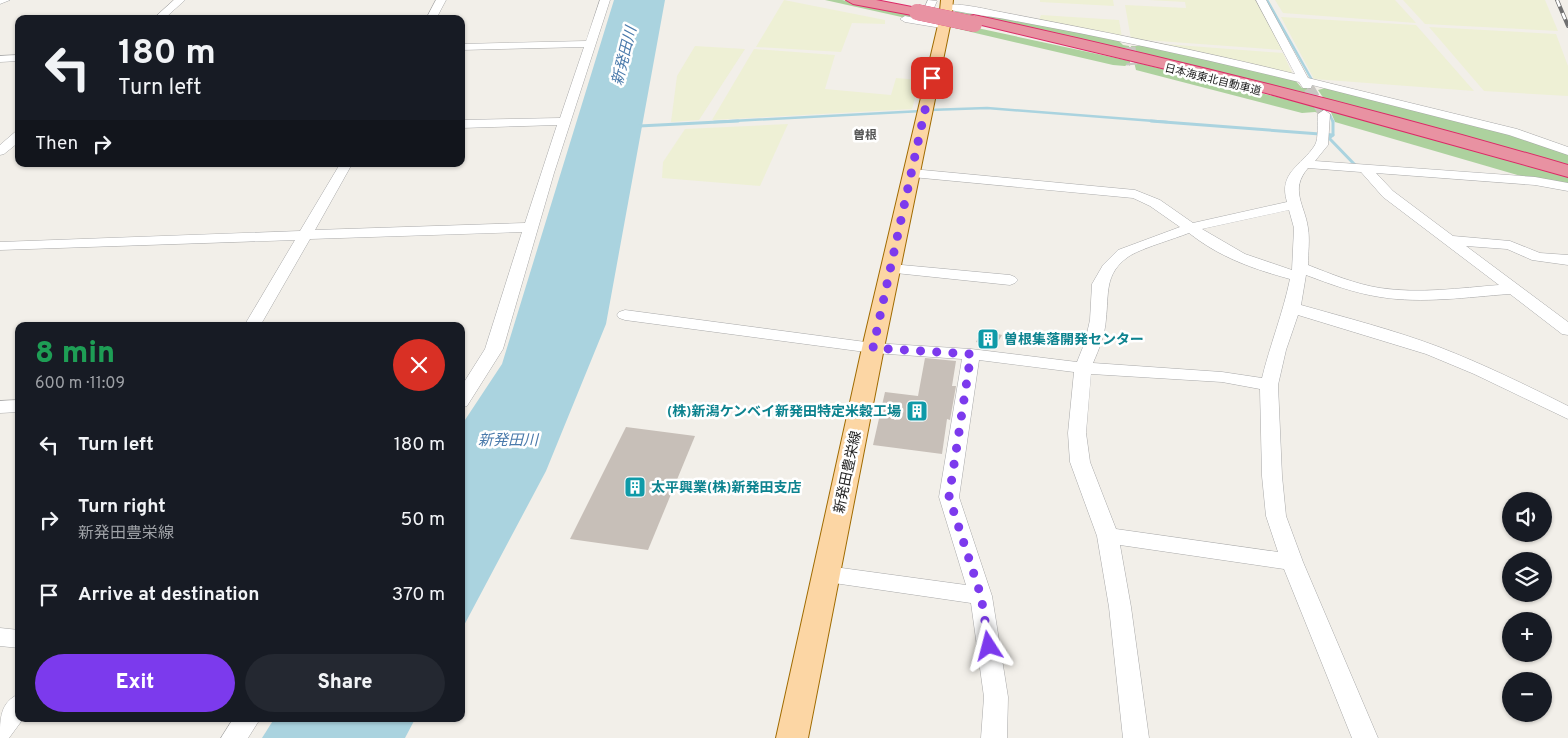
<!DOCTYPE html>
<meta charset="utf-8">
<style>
:root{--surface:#171b24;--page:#242831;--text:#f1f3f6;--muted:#9ea1a6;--accent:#7c3aed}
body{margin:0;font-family:Overpass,"Noto Sans JP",sans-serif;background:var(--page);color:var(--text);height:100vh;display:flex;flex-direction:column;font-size:19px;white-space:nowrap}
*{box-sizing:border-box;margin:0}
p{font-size:16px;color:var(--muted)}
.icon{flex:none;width:28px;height:28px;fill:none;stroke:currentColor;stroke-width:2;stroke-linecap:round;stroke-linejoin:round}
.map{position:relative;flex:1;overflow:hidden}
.drawer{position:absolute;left:15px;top:322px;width:450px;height:400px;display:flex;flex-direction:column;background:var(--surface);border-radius:10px;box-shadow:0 1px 4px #0004}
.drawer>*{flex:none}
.guide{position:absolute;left:15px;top:15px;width:450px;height:152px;border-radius:10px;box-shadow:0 1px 4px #0004;background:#171b24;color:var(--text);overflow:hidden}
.controls{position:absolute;left:1502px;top:492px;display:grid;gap:10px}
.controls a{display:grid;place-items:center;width:50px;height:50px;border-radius:50%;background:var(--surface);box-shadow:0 1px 4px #0004;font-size:25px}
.pin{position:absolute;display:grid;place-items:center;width:42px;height:42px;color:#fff;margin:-21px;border-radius:10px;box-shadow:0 2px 8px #0006}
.me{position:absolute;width:55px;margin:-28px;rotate:351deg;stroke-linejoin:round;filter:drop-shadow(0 0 4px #0008)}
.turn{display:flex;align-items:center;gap:18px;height:105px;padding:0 20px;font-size:22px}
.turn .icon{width:65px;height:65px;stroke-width:2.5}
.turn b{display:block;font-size:35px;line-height:42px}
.then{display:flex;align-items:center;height:48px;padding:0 20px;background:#0003;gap:10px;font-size:19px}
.round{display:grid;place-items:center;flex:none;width:52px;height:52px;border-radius:26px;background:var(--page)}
.headline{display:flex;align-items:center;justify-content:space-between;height:85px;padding:0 20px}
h1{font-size:30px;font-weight:800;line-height:38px;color:#1e9e55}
.primary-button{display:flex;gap:10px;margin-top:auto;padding:10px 20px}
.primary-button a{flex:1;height:58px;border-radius:30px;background:var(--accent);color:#fff;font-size:20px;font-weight:800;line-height:58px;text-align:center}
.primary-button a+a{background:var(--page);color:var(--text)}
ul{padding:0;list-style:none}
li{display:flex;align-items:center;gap:15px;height:75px;padding:0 20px}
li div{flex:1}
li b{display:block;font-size:19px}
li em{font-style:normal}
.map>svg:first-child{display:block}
.farmland{fill:#eef0d5}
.forest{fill:#add19e}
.water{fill:#aad3df}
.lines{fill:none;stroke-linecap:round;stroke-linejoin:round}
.stream-far1{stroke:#aad3df;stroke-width:2.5}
.stream{stroke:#aad3df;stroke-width:3}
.building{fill:#c7bfb8}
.minor-tunnel{stroke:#c8c6c1;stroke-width:11;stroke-dasharray:11 5;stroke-linecap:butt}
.minor-casing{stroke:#a9a9a9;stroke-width:1}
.major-casing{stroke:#a06b00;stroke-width:2}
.highway-casing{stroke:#dc2a67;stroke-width:2}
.minor{fill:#fff;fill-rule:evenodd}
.major{fill:#fcd6a4;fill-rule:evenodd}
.highway{fill:#e892a2;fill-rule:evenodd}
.rail-casing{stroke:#707070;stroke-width:4}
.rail{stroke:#fff;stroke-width:2.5;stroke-dasharray:7;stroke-linecap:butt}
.highway-bridge-casing{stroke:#dc2a67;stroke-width:16;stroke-linecap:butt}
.highway-bridge{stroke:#e892a2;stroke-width:16}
.route{stroke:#7c3aed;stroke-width:9;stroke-dasharray:0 16.2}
.labels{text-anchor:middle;stroke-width:5;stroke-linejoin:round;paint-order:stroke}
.far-street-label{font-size:11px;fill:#222;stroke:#fff}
.far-neighbourhood-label{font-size:12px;font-weight:bold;fill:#555;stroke:#fff}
.culture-label{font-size:14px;font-weight:bold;fill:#0d838f;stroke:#fff;text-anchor:start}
.street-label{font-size:14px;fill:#222;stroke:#fff}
.water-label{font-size:15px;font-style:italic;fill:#4a7aab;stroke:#fff}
</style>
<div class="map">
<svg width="1568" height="738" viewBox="0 0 1568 738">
<rect width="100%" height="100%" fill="#f2efe9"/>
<g class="farmland">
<polygon points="784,0 885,20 885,24 852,23 841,52 756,47"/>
<polygon points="1040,0 1113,0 1114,6 1040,2"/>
<polygon points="1148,0 1257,0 1282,50 1131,39 1125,5 1186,8 1185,2"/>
<polygon points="1275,0 1395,0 1416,23 1283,13"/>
<polygon points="1403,0 1545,0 1558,31 1425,24"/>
<polygon points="1041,15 1119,20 1122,37 1039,20"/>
<polygon points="1281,17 1416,25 1474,91 1314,79"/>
<polygon points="1429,27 1556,34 1568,66 1568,96 1484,91"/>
<polygon points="1151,43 1283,53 1293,75"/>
<polygon points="695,46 745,49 699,120 671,122 677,76"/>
<polygon points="754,49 835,55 825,89 891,95 896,78 920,80 912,109 712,120"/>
<polygon points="788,124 760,186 662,178 663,162 685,129"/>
</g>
<g class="forest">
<polygon points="825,0 842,0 923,16 906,18"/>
<polygon points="956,9 1118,40 1123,45 1129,46 1130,52 955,12"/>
<polygon points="954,23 1130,61 1130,66 1128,64 1125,66 1113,65 954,28"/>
<polygon points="1131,46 1146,46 1294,79 1302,88 1307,88 1312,95 1132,52"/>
<polygon points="1134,62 1318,107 1321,114 1315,112 1302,113 1136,70"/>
<polygon points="1329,87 1491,128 1568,152 1568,169 1324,99 1318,90"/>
<polygon points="1330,110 1568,177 1568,186 1535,180 1335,122"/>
</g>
<g class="water">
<polygon points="614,0 665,0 606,324 546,471 461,631 461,426 502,364"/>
<polygon points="274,719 415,719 405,738 262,738"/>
</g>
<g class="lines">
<g class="stream-far1">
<polyline points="1267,0 1312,80"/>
<polyline points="929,110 987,108 1167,122"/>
<polyline points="1330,115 1333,122"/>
<polyline points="714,122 922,111"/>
</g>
<g class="stream">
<polyline points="1151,121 1333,135"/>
<polyline points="1333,121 1333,135 1329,138 1357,167"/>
<polyline points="639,126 738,121"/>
</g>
</g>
<g class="building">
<polygon points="982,330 1002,335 995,347 976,342"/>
<polygon points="925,358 956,361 952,386 956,386 950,420 947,419 942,454 873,445 885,392 918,396"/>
<polygon points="626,427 695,436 648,550 570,539"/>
</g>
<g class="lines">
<g class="minor-tunnel">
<polyline points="1130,47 1132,65"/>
<polyline points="1309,88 1324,114"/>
</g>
<g class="minor-casing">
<g id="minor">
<polygon points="0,0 10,0 0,4"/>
<polygon points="174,0 185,0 164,19 153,19"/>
<polygon points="436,0 446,0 436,19 426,19"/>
<polygon points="600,0 610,0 554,173 503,349 467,406 461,408 461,387 485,349 522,232 310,239 260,326 244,326 295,240 0,250 0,242 300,231 340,164 352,164 315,230 525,223 557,125 461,128 461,120 560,118 584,47 461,50 461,44 586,41"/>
<polygon points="928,0 937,1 930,17 926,20 947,25 947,29 905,22 900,19 905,16 914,18 921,15"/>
<path d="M1256,0H1266L1308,78L1517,129L1568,147V155L1509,135L1312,85L1311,88H1303L1299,82C1202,58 1104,37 1005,19C995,17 947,11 942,7C951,0 989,10 1001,12C1100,31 1198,50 1295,74Z"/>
<polygon points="19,55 19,61 0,62 0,56"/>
<path d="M1324,110L1330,114L1328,145L1315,161L1535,177L1568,183V191L1535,185L1376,173L1393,191L1453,236L1510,241L1540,253L1568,255V265L1532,260L1507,249L1466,246L1568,322V335L1562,334L1510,294C1467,297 1423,304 1380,297C1354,293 1330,284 1306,275L1301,305C1347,318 1394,330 1439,347C1483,364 1526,385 1568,406V419L1474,374L1426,354L1298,315L1286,350L1278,385L1282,476L1286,516L1303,562L1378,738H1352L1284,569L1120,545L1131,607L1149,738H1123L1109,607L1097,536L1070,462L1068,433L1074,372L979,360L959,497L992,596L1008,697L1007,738H981L984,697L971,603L827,582L819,580L816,574L819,568L827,566L966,585L939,497L962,359L873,353L625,320L619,318L617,315L619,312L625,310L873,343L971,349L1077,362L1085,342L1090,320L1092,284L1103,265L1118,250L1180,227L1150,206L1133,198L912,177L905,173L907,170L912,169L1135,190L1160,200L1193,223L1287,202C1278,172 1302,166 1315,145C1319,138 1317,123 1318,114ZM1308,168L1361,172L1383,197L1499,285C1460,288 1420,294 1380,288C1355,284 1331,274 1308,265C1308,253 1310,240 1308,228C1305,205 1289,190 1308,168ZM1289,210L1294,228L1292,270L1245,254L1202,229ZM1189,233C1219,257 1253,269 1290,279C1283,313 1270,345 1262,378L1222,372L1093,363C1099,349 1105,335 1106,319C1109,294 1104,274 1128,257C1139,249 1174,239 1189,233ZM1091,374L1222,382L1260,389L1262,476L1266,516L1278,552L1116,529L1090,462L1086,433Z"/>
<polygon points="19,131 19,142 4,154 0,155 0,145 15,132"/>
<polygon points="891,264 1010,275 1015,277 1018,280 1015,283 1010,285 886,272 883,269 886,266"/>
<polygon points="19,400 19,412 0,413 0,401"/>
<polygon points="0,628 19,630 19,648 0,646"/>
<path d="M19,694V719H23L9,738H0C0,719 0,702 19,694Z"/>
<polygon points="233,719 260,719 248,738 221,738"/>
</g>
</g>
<g class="major-casing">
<polygon id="major" points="941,0 953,0 951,21 884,348 808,738 776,738 862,348 939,21"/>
</g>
<g class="highway-casing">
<g id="highway">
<polygon points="846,0 876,0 917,8 922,9 924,12 922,15 917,16 853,4"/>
<path d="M974,15C1174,59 1372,108 1568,165V177L1266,93L969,22L967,19L969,16Z"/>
</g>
</g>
<use href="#minor" class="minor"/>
<use href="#major" class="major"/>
<use href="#highway" class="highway"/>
<g class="rail-casing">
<polyline id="rail" points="1557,0 1568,26"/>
</g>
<use href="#rail" class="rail"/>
<g class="highway-bridge-casing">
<polyline id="highway-bridge" points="917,12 974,24"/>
</g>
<use href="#highway-bridge" class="highway-bridge"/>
</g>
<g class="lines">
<polyline class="route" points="932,78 873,348 971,354 949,497 981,596 989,646"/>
</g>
<defs>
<g id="building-square" transform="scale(1.125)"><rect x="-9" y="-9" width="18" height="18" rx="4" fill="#0f9aa8" stroke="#fff"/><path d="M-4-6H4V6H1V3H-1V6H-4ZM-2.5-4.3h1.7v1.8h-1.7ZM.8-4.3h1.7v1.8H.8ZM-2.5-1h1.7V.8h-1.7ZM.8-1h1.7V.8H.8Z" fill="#fff"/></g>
</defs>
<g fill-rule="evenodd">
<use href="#building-square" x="988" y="339"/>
<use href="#building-square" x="917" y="411"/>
<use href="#building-square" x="635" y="487"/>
</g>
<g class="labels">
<g class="far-street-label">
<text transform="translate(1213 79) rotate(14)" y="4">日本海東北自動車道</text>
</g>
<g class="far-neighbourhood-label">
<text x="865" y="139">曽根</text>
</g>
<g class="culture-label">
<text x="1004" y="344">曽根集落開発センター</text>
<text x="901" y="416" text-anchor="end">(株)新潟ケンベイ新発田特定米穀工場</text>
<text x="651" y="492">太平興業(株)新発田支店</text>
</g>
<g class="street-label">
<text transform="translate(847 472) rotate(-78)" y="5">新発田豊栄線</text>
</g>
<g class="water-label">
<text transform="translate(624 56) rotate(-76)" y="5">新発田川</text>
<text x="508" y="445">新発田川</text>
</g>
</g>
</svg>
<div class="controls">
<a><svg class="icon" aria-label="sound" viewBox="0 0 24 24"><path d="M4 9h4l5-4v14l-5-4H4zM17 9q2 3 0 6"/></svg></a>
<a><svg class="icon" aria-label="layers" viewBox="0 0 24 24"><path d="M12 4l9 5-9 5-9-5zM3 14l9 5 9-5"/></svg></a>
<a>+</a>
<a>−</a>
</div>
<div class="pin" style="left:932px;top:78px;background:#d93025"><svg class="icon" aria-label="arrive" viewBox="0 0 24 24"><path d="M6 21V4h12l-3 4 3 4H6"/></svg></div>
<svg class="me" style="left:989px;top:646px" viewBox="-20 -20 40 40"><path d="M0-17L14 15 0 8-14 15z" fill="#7c3aed" stroke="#fff" stroke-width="4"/></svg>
<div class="guide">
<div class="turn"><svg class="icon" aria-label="left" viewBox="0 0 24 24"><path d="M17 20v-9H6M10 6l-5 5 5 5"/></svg><div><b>180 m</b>Turn left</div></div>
<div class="then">Then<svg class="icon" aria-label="right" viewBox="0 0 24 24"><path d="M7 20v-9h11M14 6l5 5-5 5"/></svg></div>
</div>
<section class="drawer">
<div class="headline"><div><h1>8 min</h1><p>600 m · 11:09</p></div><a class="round" style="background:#d93025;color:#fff"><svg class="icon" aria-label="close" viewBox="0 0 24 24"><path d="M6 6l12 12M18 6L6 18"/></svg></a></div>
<ul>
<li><svg class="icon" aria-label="left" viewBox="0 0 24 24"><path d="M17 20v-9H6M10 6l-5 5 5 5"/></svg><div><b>Turn left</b></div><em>180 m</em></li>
<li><svg class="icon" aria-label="right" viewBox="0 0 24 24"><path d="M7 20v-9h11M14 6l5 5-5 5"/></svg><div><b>Turn right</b><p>新発田豊栄線</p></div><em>50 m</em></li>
<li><svg class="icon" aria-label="arrive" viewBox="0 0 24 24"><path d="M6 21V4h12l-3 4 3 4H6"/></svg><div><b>Arrive at destination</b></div><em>370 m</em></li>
</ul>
<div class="primary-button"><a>Exit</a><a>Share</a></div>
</section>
</div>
